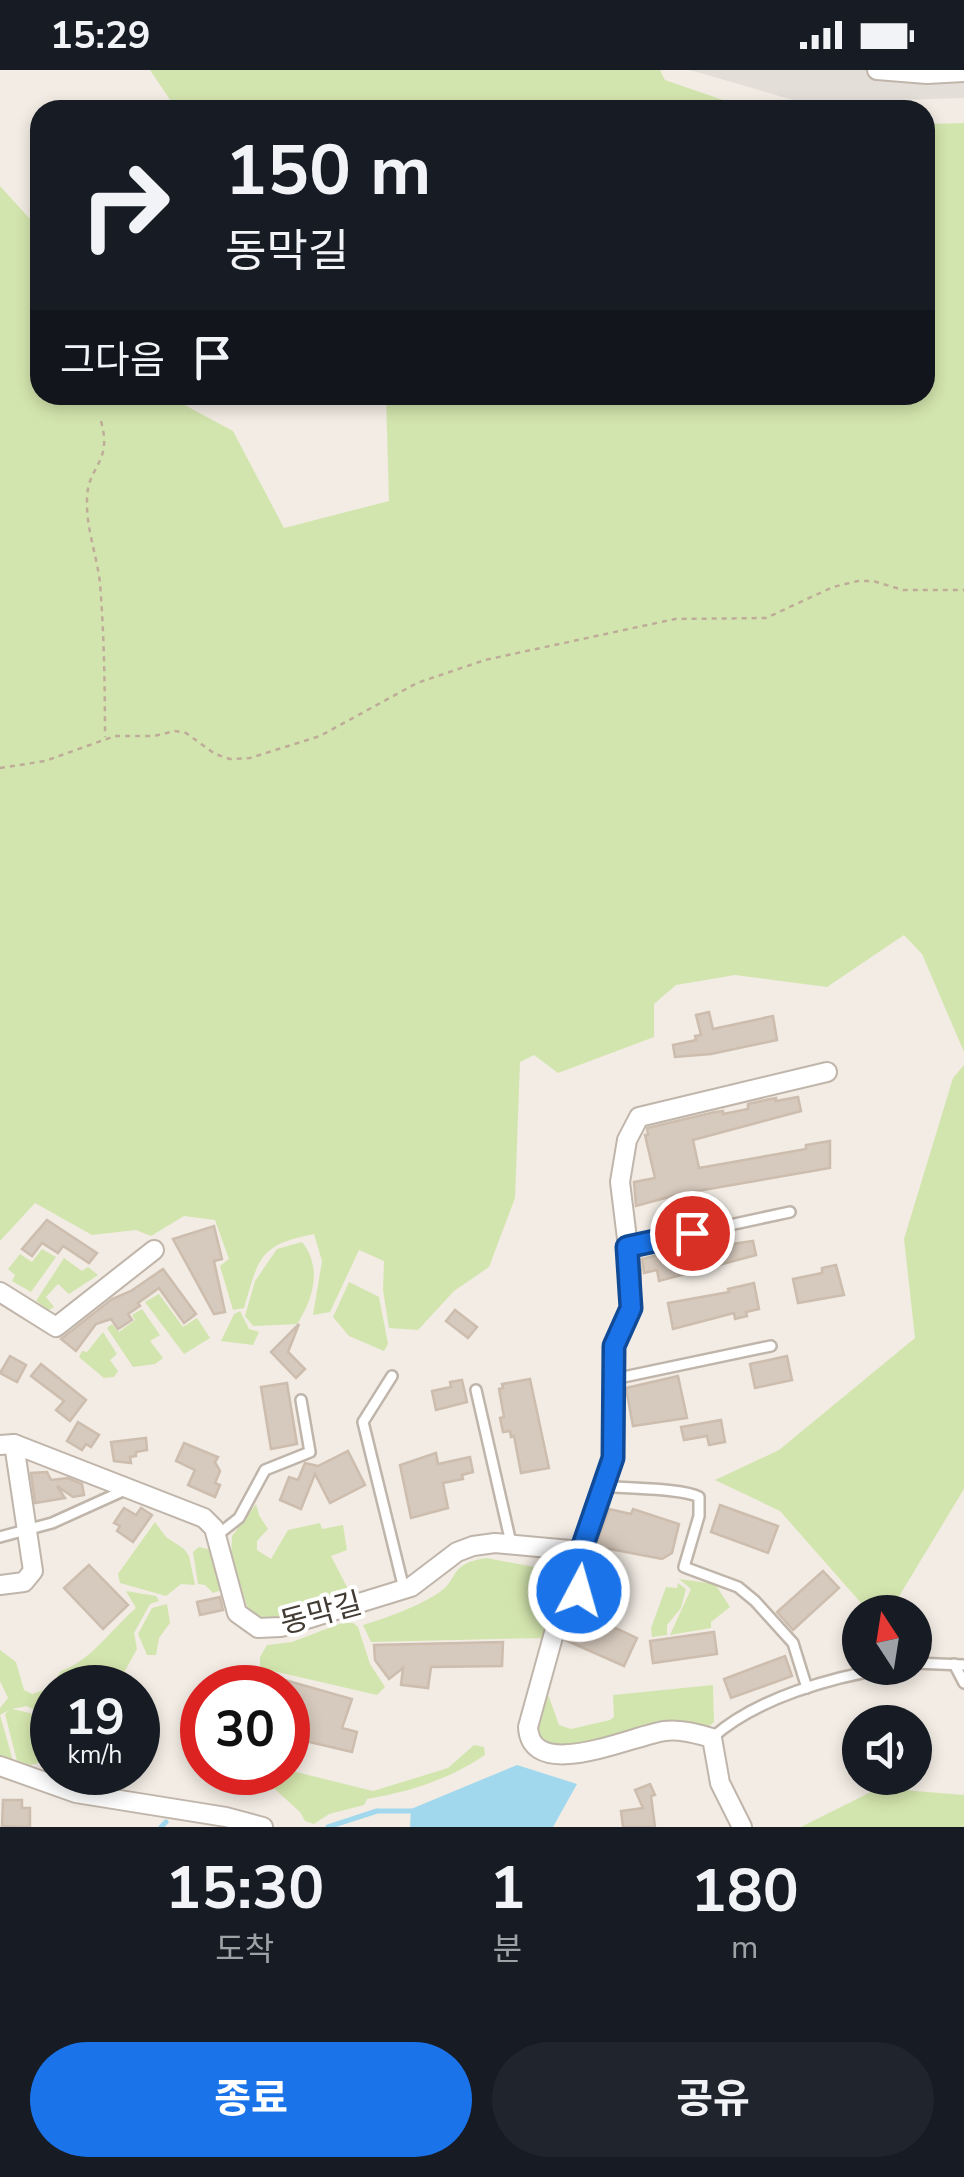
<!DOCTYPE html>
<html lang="ko">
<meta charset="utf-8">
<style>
:root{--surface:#171b24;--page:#20242c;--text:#f1f3f6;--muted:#9ea1a6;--accent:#1a73e8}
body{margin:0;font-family:"Nunito Sans","Noto Sans KR",sans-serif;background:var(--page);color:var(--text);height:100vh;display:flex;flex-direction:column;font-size:38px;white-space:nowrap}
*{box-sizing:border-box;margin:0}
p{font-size:32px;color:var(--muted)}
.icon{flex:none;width:55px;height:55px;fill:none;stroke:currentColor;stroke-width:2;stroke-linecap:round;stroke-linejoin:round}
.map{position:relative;height:1757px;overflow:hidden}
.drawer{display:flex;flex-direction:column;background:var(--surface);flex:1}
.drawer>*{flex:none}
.hud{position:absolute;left:30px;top:30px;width:905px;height:305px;border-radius:30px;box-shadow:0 5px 15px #0003;background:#171b24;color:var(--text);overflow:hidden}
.needle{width:65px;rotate:348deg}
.controls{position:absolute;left:842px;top:1525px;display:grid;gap:20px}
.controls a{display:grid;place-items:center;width:90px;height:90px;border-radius:50%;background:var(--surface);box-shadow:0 5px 15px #0003;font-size:50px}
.speed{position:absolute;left:30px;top:1595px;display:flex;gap:20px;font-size:50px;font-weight:700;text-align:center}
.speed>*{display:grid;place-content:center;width:130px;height:130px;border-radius:50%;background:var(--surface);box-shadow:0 5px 15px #0003;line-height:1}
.speed small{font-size:25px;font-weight:400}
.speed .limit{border:15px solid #d22;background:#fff;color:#111}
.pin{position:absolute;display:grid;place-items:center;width:85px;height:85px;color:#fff;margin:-42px;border:5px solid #fff;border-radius:50%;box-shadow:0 2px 10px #0007}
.me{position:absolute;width:110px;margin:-55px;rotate:6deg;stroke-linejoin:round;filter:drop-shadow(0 0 8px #0008)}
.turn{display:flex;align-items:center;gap:35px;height:210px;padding:0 30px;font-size:45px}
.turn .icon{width:130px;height:130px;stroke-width:2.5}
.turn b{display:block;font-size:70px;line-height:85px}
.then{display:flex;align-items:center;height:95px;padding:0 30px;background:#0003;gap:20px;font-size:38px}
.eta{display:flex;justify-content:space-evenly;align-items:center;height:170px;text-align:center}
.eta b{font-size:60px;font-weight:700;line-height:70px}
.primary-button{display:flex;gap:20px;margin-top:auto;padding:20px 30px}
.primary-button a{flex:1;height:115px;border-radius:60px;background:var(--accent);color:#fff;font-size:40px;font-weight:700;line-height:115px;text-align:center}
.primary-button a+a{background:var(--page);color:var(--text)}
.status{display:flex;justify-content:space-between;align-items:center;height:70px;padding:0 50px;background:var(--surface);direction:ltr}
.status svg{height:28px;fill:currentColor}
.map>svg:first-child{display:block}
.industrial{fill:#e4ded9}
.green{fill:#d3e5ae}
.water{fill:#a1d8ed}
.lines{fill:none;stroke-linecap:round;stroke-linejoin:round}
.stream{stroke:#a1d8ed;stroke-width:5}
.building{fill:#d6c9bd;stroke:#cdbdae;stroke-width:2.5}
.service-casing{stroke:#c0b5aa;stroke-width:14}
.minor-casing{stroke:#c0b5aa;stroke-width:22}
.path{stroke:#beac99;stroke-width:2.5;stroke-dasharray:5 5;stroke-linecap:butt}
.service{stroke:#fff;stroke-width:9}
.minor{stroke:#fff;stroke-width:18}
.route-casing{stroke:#114b97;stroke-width:25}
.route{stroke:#1a73e8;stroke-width:18}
.labels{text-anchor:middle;stroke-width:8;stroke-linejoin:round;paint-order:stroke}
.street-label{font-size:30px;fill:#433c34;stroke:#fff}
</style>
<div class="status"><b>15:29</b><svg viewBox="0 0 49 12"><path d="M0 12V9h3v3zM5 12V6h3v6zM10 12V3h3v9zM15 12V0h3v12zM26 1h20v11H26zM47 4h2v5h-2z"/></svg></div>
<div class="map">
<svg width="964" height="1757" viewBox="0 0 964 1757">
<rect width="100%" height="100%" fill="#f2ece4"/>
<polygon class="industrial" points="690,0 964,0 964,28 803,33"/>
<g class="green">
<polygon points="150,0 660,0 665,10 752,40 177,40"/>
<path d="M964,53V982L922,884L904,865L827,917L735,905L676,915L654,934V967L558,1003L534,985L520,992L515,1128L489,1197L454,1221L418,1260L389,1258L383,1220L384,1191L359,1180L330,1242L313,1245L322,1191L314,1164C259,1175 259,1187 244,1238L233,1240L220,1196L229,1189L215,1150L184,1146L151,1166L136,1160L92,1165L35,1133L0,1171V116L40,160V325H166L233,361L284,458L389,431L386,325H925V54Z"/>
<polygon points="964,995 964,1419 895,1533 869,1542 780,1441 715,1410 779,1380 915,1268 904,1169 953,1008"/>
<path d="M302,1172C322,1197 314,1228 297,1254L253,1256L245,1246L255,1211L277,1179Z"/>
<polygon points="42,1179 56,1187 31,1222 12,1211 15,1205 8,1199 20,1184 32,1192"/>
<polygon points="64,1188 82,1201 88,1197 98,1205 69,1224 58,1214 46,1227 54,1237 49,1240 36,1231"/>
<polygon points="349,1212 379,1227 388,1274 384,1281 349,1266 333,1247"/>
<polygon points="159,1224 183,1257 197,1248 210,1268 184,1284 145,1232"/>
<polygon points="142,1239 160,1265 150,1271 163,1288 155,1294 133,1297 107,1258 112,1254 119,1262 135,1250 132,1245"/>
<polygon points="240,1241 249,1259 259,1262 253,1275 221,1271 234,1244"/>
<polygon points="103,1262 117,1284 110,1290 118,1301 114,1307 104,1308 79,1287 82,1281 87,1282"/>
<path d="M256,1434L259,1445L268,1459L257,1471V1480L271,1489L288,1460L320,1453L322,1459L343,1455L347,1480L331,1486L351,1525L348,1528C319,1536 277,1558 249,1542L231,1487L232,1466Z"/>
<polygon points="155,1452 166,1467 184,1479 189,1486 195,1515 181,1514 166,1526 120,1513 118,1504"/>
<polygon points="199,1477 212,1480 222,1520 213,1523 205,1515 198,1514 193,1482"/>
<path d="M486,1488L557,1501L564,1506L563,1529L542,1568L371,1572L363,1555C389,1547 414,1538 437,1524C460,1510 447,1494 486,1488Z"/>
<polygon points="679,1509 715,1514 730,1537 711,1552 711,1558 670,1565 691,1519"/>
<polygon points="678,1513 686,1519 681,1538 667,1555 667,1565 652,1567 651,1558 666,1517 677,1518"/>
<path d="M126,1521L156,1526L159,1531L150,1534L134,1563L137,1579L116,1617L52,1618V1623V1615L61,1601C89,1592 112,1559 136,1538Z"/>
<polygon points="167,1534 170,1553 159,1568 156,1585 147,1585 138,1564 152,1538"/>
<polygon points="342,1553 353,1553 358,1557 370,1594 385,1617 377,1625 260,1598 260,1587 267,1575 292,1572"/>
<polygon points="0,1580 16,1592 24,1620 32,1624 47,1619 52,1632 52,1650 27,1636 12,1639 34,1644 52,1655 52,1672 39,1693 26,1696 17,1691 5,1644 9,1640 0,1645 13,1691 0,1686 0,1638 8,1628 0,1611"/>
<polygon points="713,1615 714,1652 707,1658 672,1656 574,1681 534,1672 540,1618 549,1627 559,1655 571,1659 610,1650 614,1647 613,1625"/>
<path d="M474,1675L484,1677L485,1685C450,1709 409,1722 367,1729L364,1735L329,1744L314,1754L305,1751L300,1742L257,1703L288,1702V1700L373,1721L448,1698Z"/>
<polygon points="879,1718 964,1725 964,1757 801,1757"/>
</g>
<polygon class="water" points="517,1695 577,1714 553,1757 410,1757 411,1739"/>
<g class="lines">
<g class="stream">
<polyline points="161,1757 166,1752"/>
<polyline points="328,1757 377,1741 411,1741"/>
</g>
</g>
<g class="building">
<polygon points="709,942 713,959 773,946 777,970 711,984 675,987 673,975 696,970 695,966 701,965 696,945"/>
<polygon points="798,1027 801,1041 693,1070 699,1098 806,1079 806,1075 830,1071 830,1098 680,1124 636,1136 634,1112 655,1108 645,1065 648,1065 647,1058 715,1042 723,1041 723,1044 748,1039 748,1034 770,1029 776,1028 776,1031"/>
<polygon points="47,1150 97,1183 89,1193 63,1176 58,1183 42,1173 32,1186 22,1179"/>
<polygon points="214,1156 222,1189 214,1191 225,1242 214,1244 173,1169"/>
<polygon points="723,1169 725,1175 753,1171 756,1185 659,1211 657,1200 644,1203 642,1189"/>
<polygon points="836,1195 844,1225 798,1233 793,1209 822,1203 822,1198"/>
<polygon points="163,1199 196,1244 184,1253 159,1218 138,1233 140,1236 128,1244 132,1250 118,1259 111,1249 96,1254 76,1281 61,1269 112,1229 131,1221"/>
<polygon points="754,1213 759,1239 746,1242 747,1246 735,1249 734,1243 673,1259 668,1233 729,1222 728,1219"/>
<polygon points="455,1240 477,1257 468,1268 446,1251"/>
<polygon points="299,1254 288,1282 305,1299 296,1308 271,1282"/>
<polygon points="10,1286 26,1295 17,1312 0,1303"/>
<polygon points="787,1286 792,1310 755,1318 750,1294"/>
<polygon points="41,1294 86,1330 70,1351 56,1340 64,1331 31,1306"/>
<polygon points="678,1306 687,1348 633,1356 626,1318"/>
<polygon points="530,1309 549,1398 521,1403 514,1366 511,1367 510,1361 503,1362 500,1348 504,1347 499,1319 503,1318 502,1314"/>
<polygon points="462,1310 467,1332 436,1340 432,1321 451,1317 450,1312"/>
<polygon points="287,1313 297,1374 271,1379 261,1317"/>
<polygon points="721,1350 725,1372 709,1375 707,1366 684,1370 681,1357"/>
<polygon points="78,1352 99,1365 91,1377 86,1374 82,1380 67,1371"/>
<polygon points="146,1368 147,1380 136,1382 136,1386 130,1387 131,1393 114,1391 111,1372"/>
<polygon points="184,1373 218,1387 215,1392 220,1401 215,1413 220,1415 215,1427 188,1415 195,1400 176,1391"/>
<polygon points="348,1381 365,1415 330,1433 315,1404 301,1439 280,1430 289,1407 298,1410 305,1393 318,1396"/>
<polygon points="436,1383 438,1394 470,1387 473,1402 462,1405 463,1409 443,1413 448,1438 411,1448 400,1395"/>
<polygon points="47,1402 51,1410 68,1408 82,1414 84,1425 73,1427 57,1416 65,1428 35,1433 31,1403"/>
<polygon points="720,1435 778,1456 768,1483 711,1462"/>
<polygon points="124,1438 136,1445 141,1438 152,1445 133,1472 117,1461 120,1456 114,1453"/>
<polygon points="609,1439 631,1444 633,1439 679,1454 672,1483 662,1489 600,1477 597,1473"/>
<polygon points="89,1495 128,1535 103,1559 64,1518"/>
<polygon points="823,1501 839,1518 793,1560 777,1542"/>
<polygon points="220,1527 223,1540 200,1545 197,1532"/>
<polygon points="581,1542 637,1568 624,1596 565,1570"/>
<polygon points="714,1562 717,1584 653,1593 650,1571"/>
<polygon points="503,1572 502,1596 431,1597 428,1618 401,1615 403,1598 389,1609 375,1590 374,1575"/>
<polygon points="785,1586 792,1606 731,1628 724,1609"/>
<polygon points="260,1603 352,1629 342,1658 357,1662 352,1682 288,1667 288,1618 256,1618"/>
<polygon points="650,1714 655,1725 651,1726 655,1757 623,1757 621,1741 643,1738 635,1720"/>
<polygon points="3,1730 22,1730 22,1738 30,1738 30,1757 2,1756"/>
</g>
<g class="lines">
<g class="service-casing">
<g id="service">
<polyline points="627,1177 790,1142"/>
<polyline points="392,1306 363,1352 404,1519"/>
<polyline points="614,1309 771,1276"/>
<polyline points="476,1320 511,1473"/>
<path d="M604,1416C627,1419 682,1418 699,1427V1446L684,1497L738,1517L755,1531L793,1573L807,1618"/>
<polyline points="216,1466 239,1448 265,1400 310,1382 301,1330"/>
<polyline points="0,1467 52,1453 125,1420"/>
<polyline points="915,1593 963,1595"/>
<polyline points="954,1594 964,1613"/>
<path d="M713,1667C757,1628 832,1607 889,1598"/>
</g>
</g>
<g class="minor-casing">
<g id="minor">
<polyline points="877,0 927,4 964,2"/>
<polyline points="0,1222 56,1257 154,1180"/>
<polyline points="0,1375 14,1374 204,1448 214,1458 237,1543 258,1558 281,1557 411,1517 457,1482 473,1476 495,1473 581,1481"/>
<polyline points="0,1515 24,1512 33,1501 14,1374"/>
<polyline points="0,1696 76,1723 226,1747 263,1757"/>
<path d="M742,1757L720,1713L712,1668C697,1664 680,1659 665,1661C633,1665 531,1714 528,1657L554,1563L579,1521L581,1481L613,1388L614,1276L631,1237V1201L620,1112L627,1070L639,1047L827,1002"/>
</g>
</g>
<g class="path">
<path d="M101,351C113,394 87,395 87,430C86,458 97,486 100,513C104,564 105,616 105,667"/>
<polyline points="0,698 45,691 115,666 154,666 175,661 186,663 215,684 230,689 250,688 320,666 417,613 485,590 675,549 766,548 833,517 858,511 873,511 903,520 964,520"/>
</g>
<use href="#service" class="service"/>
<use href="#minor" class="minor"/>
</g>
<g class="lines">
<g class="route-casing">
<polyline id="route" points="579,1521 581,1481 613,1388 614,1276 631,1238 627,1177 692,1163"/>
</g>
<use href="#route" class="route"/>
</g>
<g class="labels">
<g class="street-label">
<text transform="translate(321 1543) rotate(-15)" y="10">동막길</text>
</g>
</g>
</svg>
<div class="controls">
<a><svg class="needle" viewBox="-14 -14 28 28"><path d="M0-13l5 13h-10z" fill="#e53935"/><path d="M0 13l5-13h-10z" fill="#9ea1a6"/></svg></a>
<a><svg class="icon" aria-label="sound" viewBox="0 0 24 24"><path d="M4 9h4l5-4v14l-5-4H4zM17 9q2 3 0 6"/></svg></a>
</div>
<div class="speed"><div>19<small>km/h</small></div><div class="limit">30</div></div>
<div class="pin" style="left:692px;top:1163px;background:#d93025"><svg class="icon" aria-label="arrive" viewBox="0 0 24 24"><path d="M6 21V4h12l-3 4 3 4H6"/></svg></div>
<svg class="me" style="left:579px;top:1521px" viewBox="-20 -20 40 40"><circle r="17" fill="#1a73e8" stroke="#fff" stroke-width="3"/><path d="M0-11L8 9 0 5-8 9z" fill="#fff"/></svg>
<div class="hud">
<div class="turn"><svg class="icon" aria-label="right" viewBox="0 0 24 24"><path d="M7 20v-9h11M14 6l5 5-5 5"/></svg><div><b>150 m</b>동막길</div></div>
<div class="then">그다음<svg class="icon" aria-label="arrive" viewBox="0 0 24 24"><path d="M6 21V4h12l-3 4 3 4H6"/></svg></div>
</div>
</div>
<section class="drawer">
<div class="eta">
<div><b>15:30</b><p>도착</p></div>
<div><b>1</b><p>분</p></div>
<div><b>180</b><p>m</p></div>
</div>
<div class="primary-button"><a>종료</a><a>공유</a></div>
</section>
